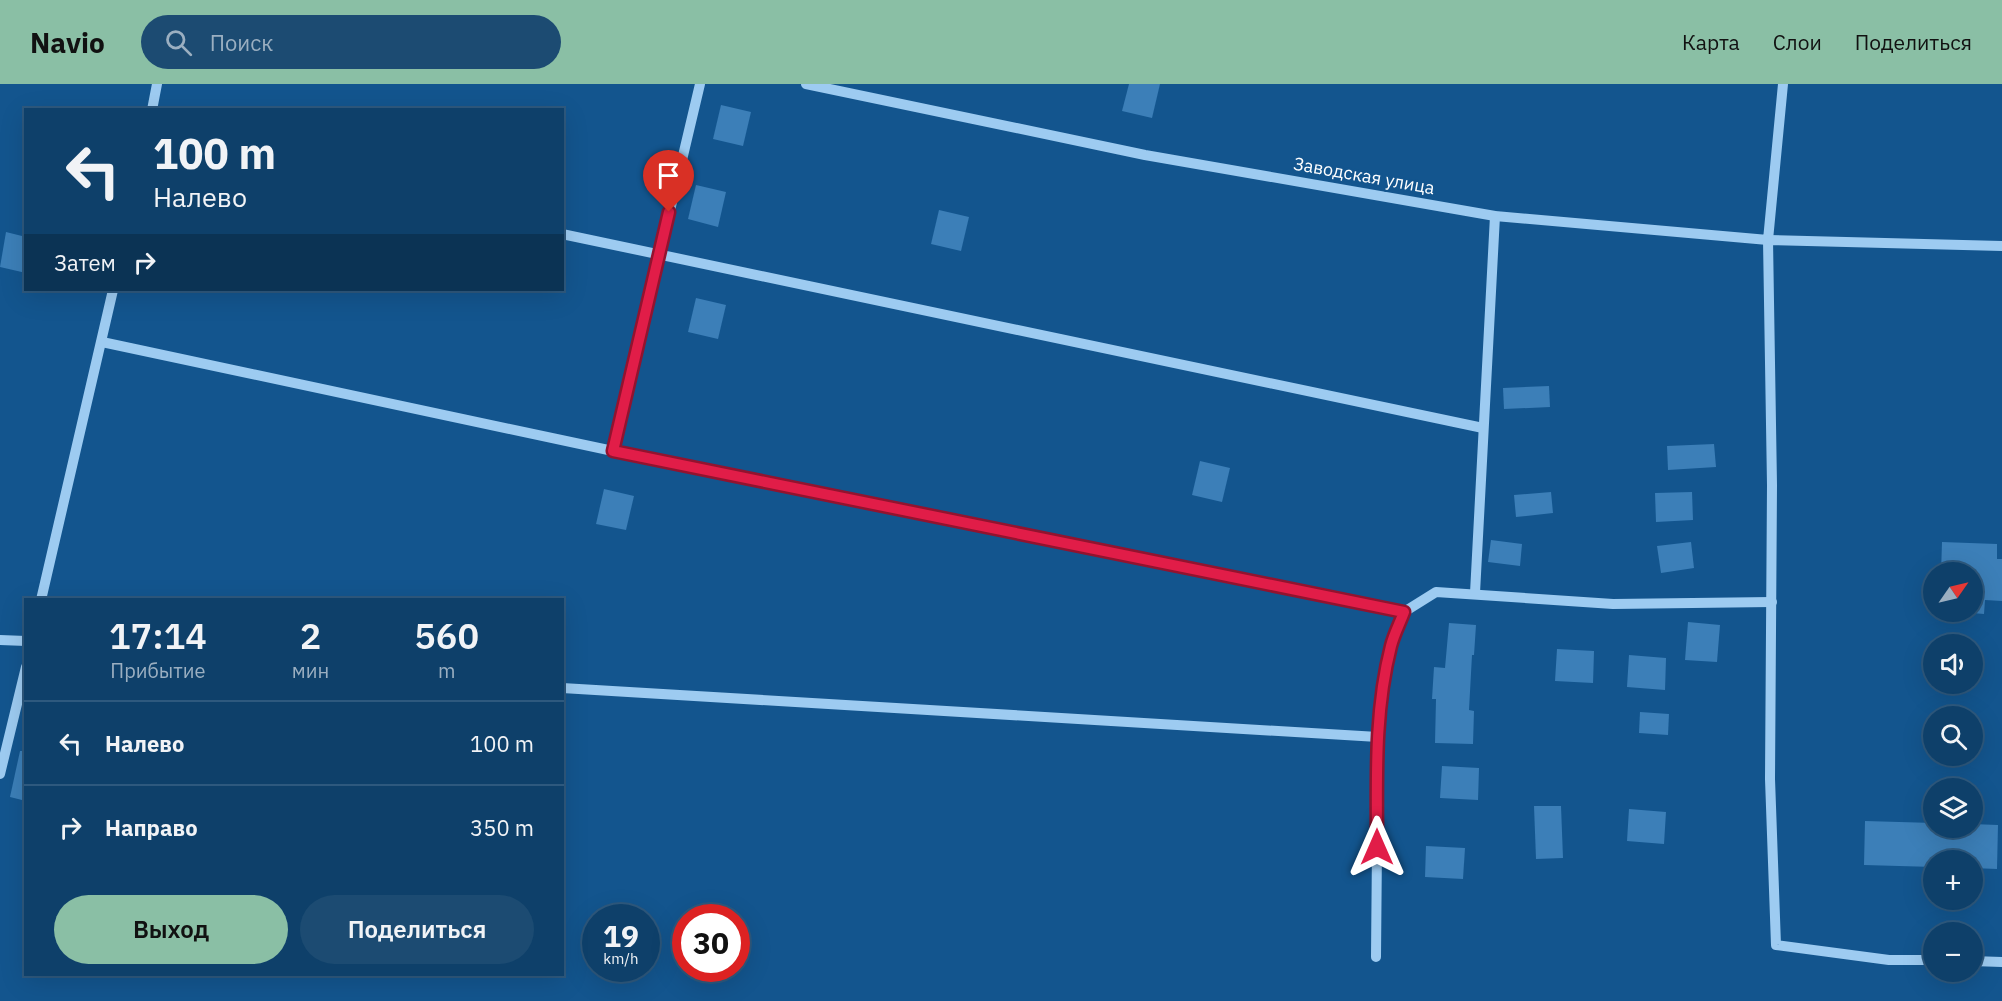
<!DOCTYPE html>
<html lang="ru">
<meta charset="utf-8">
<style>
:root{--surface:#0e406a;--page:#1c4b72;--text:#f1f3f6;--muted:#9bafc1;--line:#2e597e;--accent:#8abfa5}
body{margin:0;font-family:"IBM Plex Sans",sans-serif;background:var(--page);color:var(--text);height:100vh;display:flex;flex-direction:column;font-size:22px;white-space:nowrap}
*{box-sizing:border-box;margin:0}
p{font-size:20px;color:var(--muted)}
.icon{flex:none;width:33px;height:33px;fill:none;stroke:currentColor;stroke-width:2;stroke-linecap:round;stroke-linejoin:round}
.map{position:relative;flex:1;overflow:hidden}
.sheet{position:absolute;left:24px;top:514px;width:540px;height:378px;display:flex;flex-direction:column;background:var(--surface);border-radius:0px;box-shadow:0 6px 24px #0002,0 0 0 2px var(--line)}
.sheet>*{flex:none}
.banner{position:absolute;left:24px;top:24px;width:540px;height:183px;border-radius:0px;box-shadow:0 6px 24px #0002,0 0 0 2px var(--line);background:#0e406a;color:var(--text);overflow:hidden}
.needle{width:39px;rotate:56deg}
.buttons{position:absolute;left:1923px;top:478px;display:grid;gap:12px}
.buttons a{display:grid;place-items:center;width:60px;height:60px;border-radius:50%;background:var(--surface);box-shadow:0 6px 24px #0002,0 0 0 2px var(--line);font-size:30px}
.speed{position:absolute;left:582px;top:820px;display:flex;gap:12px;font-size:30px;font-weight:700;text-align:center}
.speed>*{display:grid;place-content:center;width:78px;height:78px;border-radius:50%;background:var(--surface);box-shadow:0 6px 24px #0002,0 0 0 2px var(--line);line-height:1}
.speed small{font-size:15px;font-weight:400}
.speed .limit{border:9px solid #d22;background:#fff;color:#111}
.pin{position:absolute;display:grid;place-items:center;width:51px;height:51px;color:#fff;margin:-62px -26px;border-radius:50% 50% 50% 0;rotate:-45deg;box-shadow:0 0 6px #0007}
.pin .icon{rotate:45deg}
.me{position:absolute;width:66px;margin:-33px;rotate:0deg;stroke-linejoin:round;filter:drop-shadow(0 0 4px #0008)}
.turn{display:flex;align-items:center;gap:21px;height:126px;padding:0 30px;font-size:27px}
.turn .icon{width:78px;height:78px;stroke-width:2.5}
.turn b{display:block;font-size:42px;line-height:51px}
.then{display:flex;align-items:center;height:57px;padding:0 30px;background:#0003;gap:12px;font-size:22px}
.eta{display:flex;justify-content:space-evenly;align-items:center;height:102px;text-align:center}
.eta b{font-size:36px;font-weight:600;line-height:42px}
.action{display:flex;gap:12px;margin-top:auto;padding:12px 30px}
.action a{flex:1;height:69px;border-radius:36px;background:var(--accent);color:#111;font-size:24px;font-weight:600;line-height:69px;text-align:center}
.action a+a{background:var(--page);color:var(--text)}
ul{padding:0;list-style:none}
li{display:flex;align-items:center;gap:18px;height:84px;padding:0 30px;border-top:2px solid var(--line)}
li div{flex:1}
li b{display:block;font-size:22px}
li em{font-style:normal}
header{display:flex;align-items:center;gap:36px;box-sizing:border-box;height:84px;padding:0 30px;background:var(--accent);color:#111}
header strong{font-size:28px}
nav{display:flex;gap:33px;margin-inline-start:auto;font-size:21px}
.search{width:420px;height:54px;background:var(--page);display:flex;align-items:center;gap:15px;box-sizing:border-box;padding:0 21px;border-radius:33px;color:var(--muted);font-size:22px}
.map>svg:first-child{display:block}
.building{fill:#3c7fb8}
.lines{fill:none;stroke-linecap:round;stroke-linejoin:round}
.minor{stroke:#9dcbf1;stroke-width:10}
.route-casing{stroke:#92132f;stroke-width:15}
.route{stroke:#e11d48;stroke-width:10}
.labels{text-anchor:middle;stroke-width:4.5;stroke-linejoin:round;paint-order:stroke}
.street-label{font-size:18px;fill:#fff;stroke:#13558e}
</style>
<header>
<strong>Navio</strong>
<div class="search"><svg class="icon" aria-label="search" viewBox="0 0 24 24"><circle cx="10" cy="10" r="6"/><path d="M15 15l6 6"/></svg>Поиск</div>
<nav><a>Карта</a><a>Слои</a><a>Поделиться</a></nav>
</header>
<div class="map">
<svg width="2002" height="917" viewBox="0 0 2002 917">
<rect width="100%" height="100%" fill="#13558e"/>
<g class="building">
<polygon points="1129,0 1160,0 1152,34 1122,27"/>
<polygon points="721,21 751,28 743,62 713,55"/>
<polygon points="696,101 726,108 718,143 688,135"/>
<polygon points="939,126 969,133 961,167 931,160"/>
<polygon points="6,148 26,153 26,189 0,183"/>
<polygon points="696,214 726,221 718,255 688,248"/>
<polygon points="1549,302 1550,323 1504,325 1503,304"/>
<polygon points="1714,360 1716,383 1668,386 1667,362"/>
<polygon points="1200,377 1230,384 1222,418 1192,411"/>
<polygon points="604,405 634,412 626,446 596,440"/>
<polygon points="1551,408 1553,429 1516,433 1514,411"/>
<polygon points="1692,408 1693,436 1656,438 1655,409"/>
<polygon points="1491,456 1522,460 1520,482 1488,478"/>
<polygon points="1691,458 1694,484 1661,489 1657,462"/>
<polygon points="1942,458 1997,460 1997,475 2002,475 2002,517 1985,516 1984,530 1972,529 1972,489 1941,489"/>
<polygon points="1688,538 1720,541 1717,578 1685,576"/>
<polygon points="1449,539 1476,541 1474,571 1472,571 1469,626 1474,627 1473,660 1435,659 1436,615 1432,615 1434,583 1445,584"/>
<polygon points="1557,565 1594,567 1593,599 1555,597"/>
<polygon points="1629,571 1666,574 1665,606 1627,603"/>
<polygon points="1640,628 1669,630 1668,651 1639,649"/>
<polygon points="20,667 26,667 26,717 10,713"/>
<polygon points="1442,682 1479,684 1478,716 1440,714"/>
<polygon points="1534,722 1561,722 1563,774 1536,775"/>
<polygon points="1629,725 1666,728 1664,760 1627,757"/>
<polygon points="1865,737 1934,739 1934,744 1972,744 1972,740 1998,741 1997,785 1972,784 1972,777 1934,777 1934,783 1864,781"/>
<polygon points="1426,762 1465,764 1463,795 1425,793"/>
</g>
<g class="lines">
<g class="minor">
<polyline points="806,0 1145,71 1495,132 1768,156 1783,0"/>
<polyline points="152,26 157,0"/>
<polyline points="562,150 1483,344"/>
<polyline points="102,258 613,367 1404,528"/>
<polyline points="613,367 700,0"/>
<polyline points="1475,509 1495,132"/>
<polyline points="41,516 113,206"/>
<polyline points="0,556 26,557"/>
<polyline points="562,604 1378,653"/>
<polyline points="0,690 26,583"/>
<polyline points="1376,873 1378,653 1381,618 1391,561 1404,528 1436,508 1613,520 1772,518"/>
<polyline points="1934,876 1889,876 1776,861 1770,695 1772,401 1768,156 2002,162"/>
<polyline points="1972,877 2002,878"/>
</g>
</g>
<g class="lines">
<g class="route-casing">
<path id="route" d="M669,128L613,367L1404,528C1400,539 1394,550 1391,562C1374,628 1377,696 1377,763"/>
</g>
<use href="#route" class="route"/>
</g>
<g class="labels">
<g class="street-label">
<text transform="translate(1364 92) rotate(10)" y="6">Заводская улица</text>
</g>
</g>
</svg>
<div class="buttons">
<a><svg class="needle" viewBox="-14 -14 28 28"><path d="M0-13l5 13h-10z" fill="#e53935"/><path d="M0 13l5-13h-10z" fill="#9bafc1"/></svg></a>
<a><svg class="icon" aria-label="sound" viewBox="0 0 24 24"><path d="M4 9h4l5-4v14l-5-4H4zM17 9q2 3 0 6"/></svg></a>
<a><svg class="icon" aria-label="search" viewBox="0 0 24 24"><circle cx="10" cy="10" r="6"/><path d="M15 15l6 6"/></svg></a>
<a><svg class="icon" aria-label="layers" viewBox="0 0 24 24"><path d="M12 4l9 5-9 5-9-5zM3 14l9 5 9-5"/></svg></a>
<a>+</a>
<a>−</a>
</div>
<div class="speed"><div>19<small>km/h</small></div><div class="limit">30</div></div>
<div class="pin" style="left:669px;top:128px;background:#d93025"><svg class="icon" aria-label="arrive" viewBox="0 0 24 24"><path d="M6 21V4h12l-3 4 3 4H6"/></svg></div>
<svg class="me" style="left:1377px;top:763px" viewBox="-20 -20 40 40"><path d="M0-17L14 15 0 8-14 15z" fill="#e11d48" stroke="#fff" stroke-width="4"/></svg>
<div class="banner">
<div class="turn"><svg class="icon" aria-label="left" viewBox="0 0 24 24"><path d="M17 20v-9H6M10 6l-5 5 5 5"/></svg><div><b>100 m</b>Налево</div></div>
<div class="then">Затем<svg class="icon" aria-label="right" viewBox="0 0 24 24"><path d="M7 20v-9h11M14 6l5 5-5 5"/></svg></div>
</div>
<section class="sheet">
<div class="eta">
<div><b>17:14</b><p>Прибытие</p></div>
<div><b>2</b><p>мин</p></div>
<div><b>560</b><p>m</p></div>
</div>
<ul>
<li><svg class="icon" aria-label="left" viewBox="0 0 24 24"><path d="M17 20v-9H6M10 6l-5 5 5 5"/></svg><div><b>Налево</b></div><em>100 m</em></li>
<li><svg class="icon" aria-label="right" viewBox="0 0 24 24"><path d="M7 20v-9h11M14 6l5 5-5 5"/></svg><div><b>Направо</b></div><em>350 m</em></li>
</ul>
<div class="action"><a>Выход</a><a>Поделиться</a></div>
</section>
</div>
